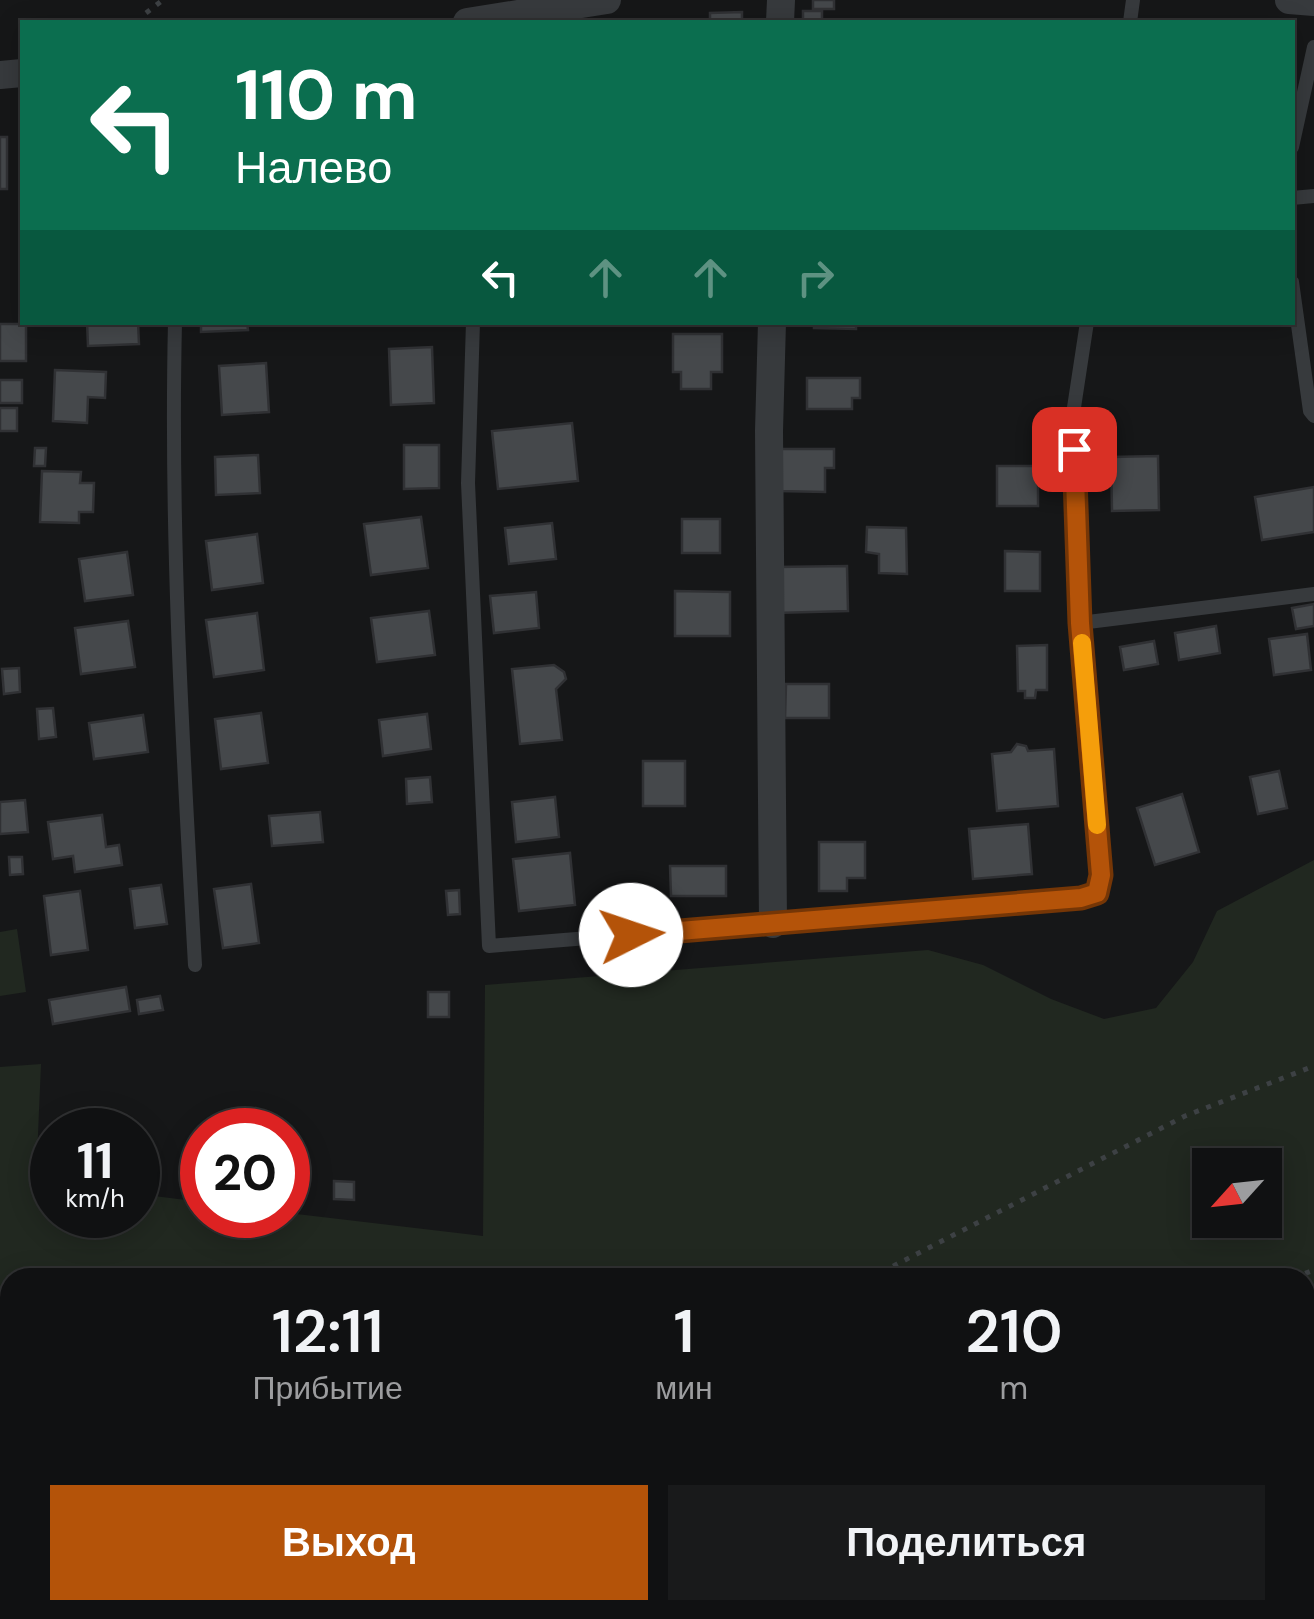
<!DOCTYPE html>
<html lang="ru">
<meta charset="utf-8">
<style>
:root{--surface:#101112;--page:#191a1b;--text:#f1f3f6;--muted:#9c9d9f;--line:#303132;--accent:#b45309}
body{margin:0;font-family:"DM Sans",sans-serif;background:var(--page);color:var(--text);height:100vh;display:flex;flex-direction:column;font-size:38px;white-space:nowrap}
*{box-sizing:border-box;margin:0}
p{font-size:32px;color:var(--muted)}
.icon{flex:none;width:55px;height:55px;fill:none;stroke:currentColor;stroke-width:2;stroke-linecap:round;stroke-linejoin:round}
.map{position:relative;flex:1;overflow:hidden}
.details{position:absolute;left:0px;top:1268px;width:1315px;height:352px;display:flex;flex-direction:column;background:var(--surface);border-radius:30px 30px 0 0;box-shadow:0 5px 25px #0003,0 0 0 2px var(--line)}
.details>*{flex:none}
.guide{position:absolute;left:20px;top:20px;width:1275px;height:305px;border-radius:0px;box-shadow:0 5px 25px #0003,0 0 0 2px var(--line);background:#0b6e4f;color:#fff;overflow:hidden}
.needle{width:65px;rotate:243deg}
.controls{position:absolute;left:1192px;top:1148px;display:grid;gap:20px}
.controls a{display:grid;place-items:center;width:90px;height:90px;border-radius:0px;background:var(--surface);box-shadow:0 5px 25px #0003,0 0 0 2px var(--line);font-size:50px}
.speed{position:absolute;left:30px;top:1108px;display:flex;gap:20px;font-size:50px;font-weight:700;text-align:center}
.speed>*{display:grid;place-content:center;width:130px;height:130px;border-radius:50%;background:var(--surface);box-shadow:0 5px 25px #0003,0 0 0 2px var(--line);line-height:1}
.speed small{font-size:25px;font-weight:400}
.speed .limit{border:15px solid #d22;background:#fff;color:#111}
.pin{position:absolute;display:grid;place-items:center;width:85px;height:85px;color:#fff;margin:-42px;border-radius:20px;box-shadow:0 5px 15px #0006}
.me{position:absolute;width:110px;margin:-55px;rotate:86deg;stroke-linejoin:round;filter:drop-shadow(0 0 8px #0008)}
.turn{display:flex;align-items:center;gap:35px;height:210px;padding:0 50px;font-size:45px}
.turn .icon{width:130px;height:130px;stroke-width:2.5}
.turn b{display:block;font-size:70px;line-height:85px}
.lanes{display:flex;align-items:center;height:95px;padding:0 50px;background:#0003;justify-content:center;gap:50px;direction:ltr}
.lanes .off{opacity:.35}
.eta{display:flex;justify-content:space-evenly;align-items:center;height:170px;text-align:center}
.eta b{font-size:60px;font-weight:600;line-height:70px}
.primary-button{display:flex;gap:20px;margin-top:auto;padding:20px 50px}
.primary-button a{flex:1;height:115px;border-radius:0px;background:var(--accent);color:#fff;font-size:40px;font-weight:600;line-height:115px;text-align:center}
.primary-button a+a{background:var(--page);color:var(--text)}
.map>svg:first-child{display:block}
.green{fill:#212820;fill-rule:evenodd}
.water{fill:#2e3c3e}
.building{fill:#45484b;stroke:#303134;stroke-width:2.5}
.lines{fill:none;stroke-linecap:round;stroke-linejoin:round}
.path{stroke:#3d4144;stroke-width:5;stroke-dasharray:5 8;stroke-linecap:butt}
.lane{stroke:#373a3d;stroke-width:14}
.street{stroke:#373a3d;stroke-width:28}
.route-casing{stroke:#753606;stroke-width:25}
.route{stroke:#b45309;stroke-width:18}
.slow{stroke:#f59e0b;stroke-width:18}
</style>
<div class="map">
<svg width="1314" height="1619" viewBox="0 0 1314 1619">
<rect width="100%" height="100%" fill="#161718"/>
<g class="green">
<path d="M1314,860V1364L1305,1367V1278H10V1610H292L226,1619H0V1067L41,1064L36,1181L52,1184V1215H138V1194L202,1202V1215L288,1213L483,1236L485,985L928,950L983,965L1051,999L1104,1019L1156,1008L1193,962L1217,911ZM1210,1165H1265V1220H1210Z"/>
<polygon points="17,929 26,992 0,996 0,932"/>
</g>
<polygon class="water" points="1314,1364 1314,1619 226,1619 292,1610 1305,1610 1305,1367"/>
<g class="building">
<rect x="813" y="0" width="21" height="9"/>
<rect x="803" y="11" width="19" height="11"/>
<polygon points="742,12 742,22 710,22 710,13"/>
<rect x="0" y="137" width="7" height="52"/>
<polygon points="87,322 138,322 139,344 88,346"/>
<polygon points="201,322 247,322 248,330 201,332"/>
<polygon points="814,322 856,322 856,329 814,328"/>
<rect x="0" y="324" width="26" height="37"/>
<polygon points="673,334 722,334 722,372 711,372 711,389 681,389 681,372 673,372"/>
<polygon points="432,347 434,403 391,405 389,349"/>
<polygon points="266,363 269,412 222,415 219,366"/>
<polygon points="55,370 106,372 105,398 88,397 87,423 53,421"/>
<polygon points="807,378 860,378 860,398 852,398 852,409 807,409"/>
<rect x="0" y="380" width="22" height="23"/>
<rect x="0" y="408" width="17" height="23"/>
<polygon points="572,423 578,481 498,489 492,431"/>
<polygon points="404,445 439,445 439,488 404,489"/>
<polygon points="35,448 46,448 45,466 34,466"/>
<polygon points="779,449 834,449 834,468 825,468 825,492 779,491"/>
<polygon points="258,455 260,493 216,495 215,457"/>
<polygon points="1158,456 1159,510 1112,511 1111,457"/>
<rect x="997" y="466" width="41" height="40"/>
<polygon points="42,471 81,472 80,483 94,483 93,512 79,512 79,523 40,522"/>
<polygon points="1314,487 1314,532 1262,540 1255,497"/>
<polygon points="421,517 428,568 371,575 364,524"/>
<rect x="682" y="519" width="38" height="34"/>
<polygon points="552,523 556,559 509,564 505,528"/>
<polygon points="867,527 906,528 907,574 879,573 879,554 866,552"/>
<polygon points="257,534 263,583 212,590 206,541"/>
<polygon points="1005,551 1040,552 1040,591 1005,591"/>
<polygon points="127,552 133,595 85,601 79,559"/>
<polygon points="847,566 848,611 775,613 775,567"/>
<polygon points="675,591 730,592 730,636 675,636"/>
<polygon points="536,592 539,628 494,633 490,596"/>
<polygon points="1314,604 1314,626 1296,629 1292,608"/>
<polygon points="429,611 435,655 377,662 371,618"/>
<polygon points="257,613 264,670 214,677 206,620"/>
<polygon points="128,621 135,667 81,674 75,628"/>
<polygon points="1216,626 1220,653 1179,660 1175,633"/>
<polygon points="1307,634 1311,670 1274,675 1269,639"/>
<polygon points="1154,641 1158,664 1124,670 1120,647"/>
<polygon points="1047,645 1047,690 1036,690 1035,698 1025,698 1025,691 1018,691 1017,646"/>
<polygon points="554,665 564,672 566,679 556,689 562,740 520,744 512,669"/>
<polygon points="19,668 20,692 4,694 2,669"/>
<polygon points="786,684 829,684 829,718 785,718"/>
<polygon points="53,708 56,737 39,739 37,709"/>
<polygon points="261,713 268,763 221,769 215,719"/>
<polygon points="427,714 431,749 383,756 379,720"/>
<polygon points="143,715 148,752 94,759 89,723"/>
<polygon points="1017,744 1026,746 1028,751 1054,749 1058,806 997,811 992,754 1011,752"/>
<rect x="643" y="761" width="42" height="45"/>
<polygon points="1279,771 1287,808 1258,814 1250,777"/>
<polygon points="430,777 432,802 407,804 406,779"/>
<polygon points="1182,794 1199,852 1155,865 1137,808"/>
<polygon points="555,797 559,837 516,842 512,802"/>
<polygon points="25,800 28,832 0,834 0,802"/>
<polygon points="320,812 323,842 272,846 269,816"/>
<polygon points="102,815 106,847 119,845 122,865 75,872 73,856 53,859 48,822"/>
<polygon points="1028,824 1032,874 973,879 969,829"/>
<polygon points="819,842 865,842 865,878 847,878 847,891 819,891"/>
<polygon points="570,853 575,905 519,911 513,859"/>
<polygon points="9,857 22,857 23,874 10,875"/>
<polygon points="670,866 726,866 726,896 671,896"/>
<polygon points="251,884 259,943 223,948 214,889"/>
<polygon points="161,885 167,924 135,928 130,889"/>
<polygon points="459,890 460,914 448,915 446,891"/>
<polygon points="80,891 88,950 51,955 44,896"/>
<polygon points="126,987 130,1011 53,1024 49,1000"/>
<rect x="428" y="992" width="21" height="25"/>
<polygon points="160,996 163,1010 139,1014 137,1000"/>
<polygon points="334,1181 354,1182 354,1200 334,1199"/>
</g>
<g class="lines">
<g class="path">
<polyline points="146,13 163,0"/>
<polyline points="870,1278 1185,1116 1314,1066"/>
<polyline points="1293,1278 1314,1270"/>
<polyline points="1305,1331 1314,1328"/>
<polyline points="0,1511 10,1511"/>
<polyline points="0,1605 10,1604"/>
</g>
<g class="lane">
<polyline points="1130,22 1133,0"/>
<polyline points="1292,147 1314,47"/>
<polyline points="1292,198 1314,196"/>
<polyline points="1292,282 1310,411 1314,416"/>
<path d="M175,322C170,537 183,750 195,965"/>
<polyline points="473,322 468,483 489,946 1081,898 1097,893 1101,875 1080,623 1073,414 1087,322"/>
<polyline points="1080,623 1314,594"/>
</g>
<g class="street">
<polyline points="1289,0 1314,2"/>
<polyline points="467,22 607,0"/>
<polyline points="780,22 781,0"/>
<polyline points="0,75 22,73"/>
<polyline points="772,322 769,431 773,924"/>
</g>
</g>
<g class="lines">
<g class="route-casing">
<polyline id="route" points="631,935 1081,898 1097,893 1101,875 1080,623 1074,449"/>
</g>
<use href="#route" class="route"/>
<polyline class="slow" points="1082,643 1097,825"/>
</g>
</svg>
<div class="controls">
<a><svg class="needle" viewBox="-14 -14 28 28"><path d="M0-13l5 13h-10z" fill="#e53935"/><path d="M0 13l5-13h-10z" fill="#9c9d9f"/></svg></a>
</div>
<div class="speed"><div>11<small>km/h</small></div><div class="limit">20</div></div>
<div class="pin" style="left:1074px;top:449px;background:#d93025"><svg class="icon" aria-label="arrive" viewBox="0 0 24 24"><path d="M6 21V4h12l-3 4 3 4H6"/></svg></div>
<svg class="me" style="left:631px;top:935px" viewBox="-20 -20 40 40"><circle r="19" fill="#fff"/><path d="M0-13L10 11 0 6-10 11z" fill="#b45309"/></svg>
<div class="guide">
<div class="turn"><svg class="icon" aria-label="left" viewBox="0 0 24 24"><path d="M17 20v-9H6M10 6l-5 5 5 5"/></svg><div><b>110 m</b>Налево</div></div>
<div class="lanes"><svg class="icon" aria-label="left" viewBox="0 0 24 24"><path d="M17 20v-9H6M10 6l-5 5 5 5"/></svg><svg class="icon off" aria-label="ahead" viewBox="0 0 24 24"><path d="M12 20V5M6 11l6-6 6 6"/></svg><svg class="icon off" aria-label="ahead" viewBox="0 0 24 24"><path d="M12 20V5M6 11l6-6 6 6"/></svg><svg class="icon off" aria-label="right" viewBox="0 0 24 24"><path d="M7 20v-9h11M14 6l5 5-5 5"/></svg></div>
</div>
<section class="details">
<div class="eta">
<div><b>12:11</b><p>Прибытие</p></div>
<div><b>1</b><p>мин</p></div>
<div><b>210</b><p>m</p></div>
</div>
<div class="primary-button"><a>Выход</a><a>Поделиться</a></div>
</section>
</div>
